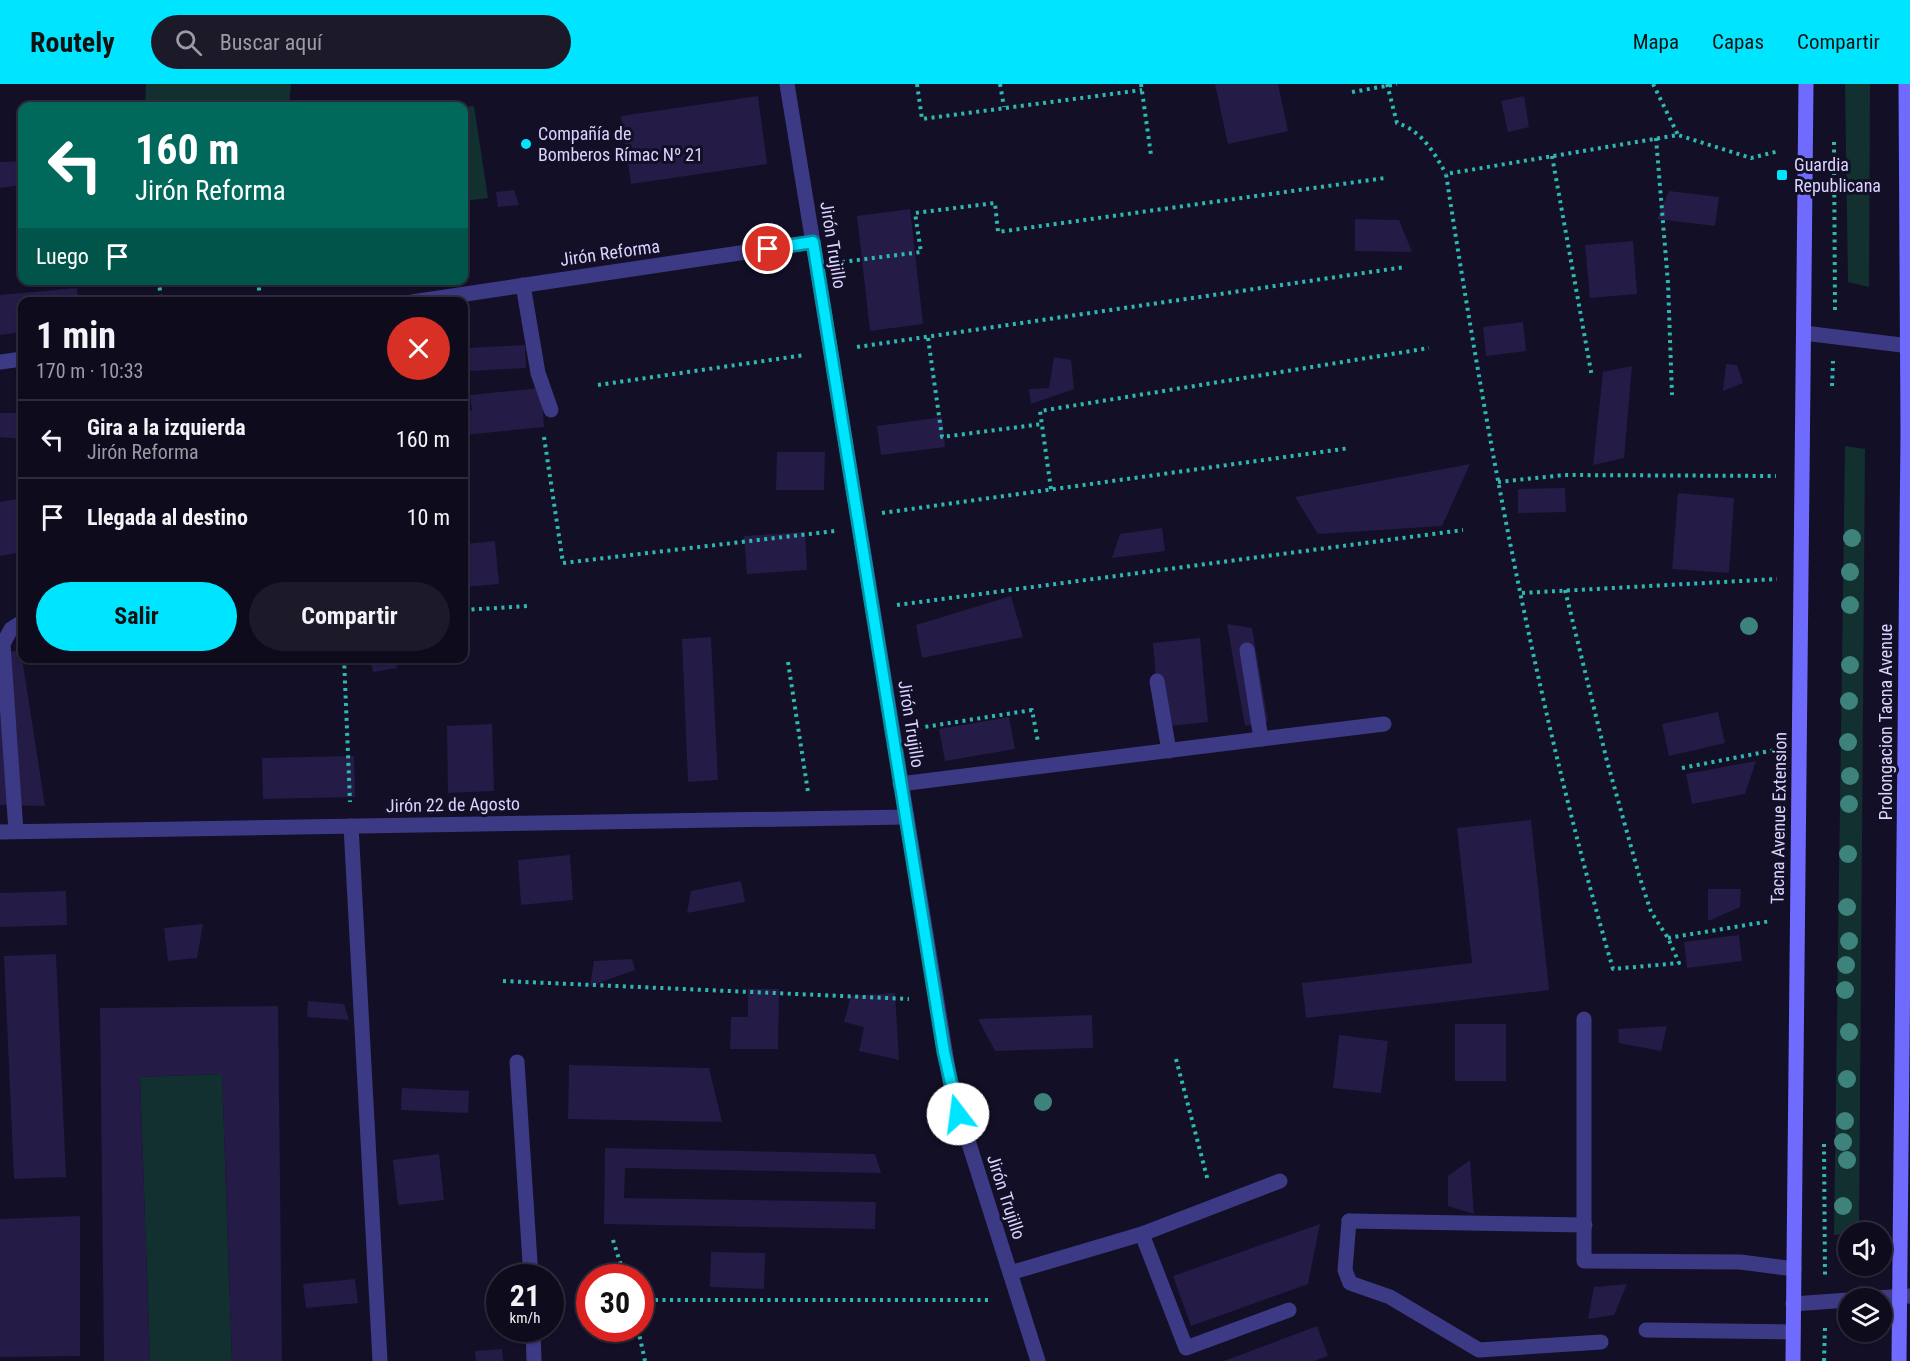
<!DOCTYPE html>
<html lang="es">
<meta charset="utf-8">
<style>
:root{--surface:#0e0b1c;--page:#1c1929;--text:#f1f3f6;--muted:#9b9ba3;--line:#2e2b3b;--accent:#00e5ff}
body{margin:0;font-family:"Roboto Condensed",sans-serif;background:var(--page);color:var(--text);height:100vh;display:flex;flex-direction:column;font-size:22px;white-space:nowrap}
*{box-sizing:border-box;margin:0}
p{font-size:20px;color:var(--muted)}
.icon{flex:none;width:33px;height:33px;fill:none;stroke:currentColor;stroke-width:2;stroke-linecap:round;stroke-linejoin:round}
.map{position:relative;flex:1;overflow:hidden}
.details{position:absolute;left:18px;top:213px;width:450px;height:366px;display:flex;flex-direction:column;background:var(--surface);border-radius:12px;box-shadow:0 2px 4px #0004,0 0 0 2px var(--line)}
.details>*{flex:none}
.guide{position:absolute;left:18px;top:18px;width:450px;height:183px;border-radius:12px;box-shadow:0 2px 4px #0004,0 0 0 2px var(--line);background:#00695c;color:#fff;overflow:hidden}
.controls{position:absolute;left:1838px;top:1138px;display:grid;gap:12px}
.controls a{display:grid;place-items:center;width:54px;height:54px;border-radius:50%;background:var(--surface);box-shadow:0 2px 4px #0004,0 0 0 2px var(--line);font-size:30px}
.speed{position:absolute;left:486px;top:1180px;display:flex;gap:12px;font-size:30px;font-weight:700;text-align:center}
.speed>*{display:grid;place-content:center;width:78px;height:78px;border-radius:50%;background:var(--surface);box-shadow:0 2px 4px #0004,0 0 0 2px var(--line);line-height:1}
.speed small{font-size:15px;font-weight:400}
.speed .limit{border:9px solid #d22;background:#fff;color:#111}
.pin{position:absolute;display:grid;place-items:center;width:51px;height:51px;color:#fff;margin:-26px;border:3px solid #fff;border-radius:50%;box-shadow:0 2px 6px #0007}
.me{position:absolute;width:66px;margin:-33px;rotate:345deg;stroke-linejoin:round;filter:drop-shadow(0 0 4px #0008)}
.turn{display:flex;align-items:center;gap:21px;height:126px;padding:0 18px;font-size:27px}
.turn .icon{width:78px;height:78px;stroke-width:2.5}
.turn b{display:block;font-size:42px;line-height:51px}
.then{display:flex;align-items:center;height:57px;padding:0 18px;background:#0003;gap:12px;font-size:22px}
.round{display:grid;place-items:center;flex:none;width:63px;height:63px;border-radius:32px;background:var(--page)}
.summary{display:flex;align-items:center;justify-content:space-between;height:102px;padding:0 18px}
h1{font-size:36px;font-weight:700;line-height:45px}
.primary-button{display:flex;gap:12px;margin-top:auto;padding:12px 18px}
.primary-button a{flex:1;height:69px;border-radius:36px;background:var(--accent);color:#111;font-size:24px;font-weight:700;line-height:69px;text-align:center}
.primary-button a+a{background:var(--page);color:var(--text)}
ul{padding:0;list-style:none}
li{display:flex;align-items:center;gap:18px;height:78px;padding:0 18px;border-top:2px solid var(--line)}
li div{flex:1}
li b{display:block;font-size:22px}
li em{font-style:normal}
header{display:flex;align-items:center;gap:36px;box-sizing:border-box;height:84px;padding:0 30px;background:var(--accent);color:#111}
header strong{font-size:28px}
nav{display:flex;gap:33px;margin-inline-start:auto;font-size:21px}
.search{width:420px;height:54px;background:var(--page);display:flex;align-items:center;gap:15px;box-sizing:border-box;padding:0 21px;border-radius:33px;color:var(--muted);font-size:22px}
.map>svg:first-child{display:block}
.green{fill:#12302f}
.building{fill:#241b47}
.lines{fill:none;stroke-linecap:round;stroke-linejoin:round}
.path{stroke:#2fb8b0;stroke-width:4;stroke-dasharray:3 4.5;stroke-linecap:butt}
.service{stroke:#3d3a85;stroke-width:15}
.pedestrian{stroke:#3d3a85;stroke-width:15}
.minor{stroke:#3d3a85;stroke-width:15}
.tertiary{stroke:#3d3a85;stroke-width:15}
.secondary{stroke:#6f6bff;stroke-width:15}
.tree{fill:#3d827b}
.route-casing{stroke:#0095a6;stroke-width:15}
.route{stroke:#00e5ff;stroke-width:10}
.poi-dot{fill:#00e5ff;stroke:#130f26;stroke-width:2}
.labels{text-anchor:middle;stroke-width:6;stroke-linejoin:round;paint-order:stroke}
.poi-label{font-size:18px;fill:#d9d4ff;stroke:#130f26;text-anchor:start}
.street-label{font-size:18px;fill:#d9d4ff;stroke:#130f26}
</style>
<header>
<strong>Routely</strong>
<div class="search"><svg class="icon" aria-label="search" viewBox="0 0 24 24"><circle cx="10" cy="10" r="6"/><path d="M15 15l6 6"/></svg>Buscar aquí</div>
<nav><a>Mapa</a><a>Capas</a><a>Compartir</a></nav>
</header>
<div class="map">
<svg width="1910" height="1277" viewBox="0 0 1910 1277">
<rect width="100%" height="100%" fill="#130f26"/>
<g class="green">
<polygon points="146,0 291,0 289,22 145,22"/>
<polygon points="1845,0 1870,0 1869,203 1848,198"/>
<polygon points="474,22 488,114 464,117 464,23"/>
<polygon points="1845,362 1865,365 1859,1149 1834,1151"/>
<polygon points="222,990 232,1277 150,1277 140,993"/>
</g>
<g class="building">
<polygon points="1215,0 1278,0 1288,47 1228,60"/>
<polygon points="758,12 767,80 631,100 621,32"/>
<polygon points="1524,12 1529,43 1508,48 1501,17"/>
<polygon points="22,77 22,101 0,104 0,78"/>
<polygon points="514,106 519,121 498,123 496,108"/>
<polygon points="1669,107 1719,113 1715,142 1657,135"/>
<polygon points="910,125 923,240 870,247 857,132"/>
<polygon points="1355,135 1399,136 1412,168 1355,167"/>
<polygon points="1633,157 1637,210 1590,214 1585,161"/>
<polygon points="77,204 78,218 22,218 22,248 0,251 0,211"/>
<polygon points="1523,238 1526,267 1486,272 1483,243"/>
<polygon points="525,261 526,284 470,287 469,264"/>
<polygon points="1054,273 1071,276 1074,305 1031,320 1029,305 1049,304"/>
<polygon points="1726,280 1737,281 1743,299 1723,307"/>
<polygon points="1632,282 1624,374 1593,381 1603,288"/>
<polygon points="541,304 544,343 464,351 464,329 472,326 470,311"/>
<polygon points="0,329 22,329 22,355 0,353"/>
<polygon points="942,333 945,363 881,371 877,342"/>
<polygon points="777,368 825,368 824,406 776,406"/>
<polygon points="1470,380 1442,442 1318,450 1295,413"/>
<polygon points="1565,404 1566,428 1518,429 1518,405"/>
<polygon points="1678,409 1734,414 1729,489 1672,485"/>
<polygon points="22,414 22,468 0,472 0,418"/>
<polygon points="1162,444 1165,467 1112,474 1120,450"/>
<polygon points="805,448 807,486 747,490 744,452"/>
<polygon points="495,457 499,500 464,503 464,460"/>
<polygon points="1011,512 1023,553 922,574 916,541"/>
<polygon points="1227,540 1252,544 1268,637 1245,642"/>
<polygon points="711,553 718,696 688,698 682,555"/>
<polygon points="1200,554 1208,638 1160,643 1153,559"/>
<polygon points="22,565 22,574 45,722 0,721 0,571"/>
<polygon points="370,574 395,574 397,584 373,588"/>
<polygon points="1718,628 1725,659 1669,672 1662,640"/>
<polygon points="1009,633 1015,665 945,677 939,645"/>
<polygon points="492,640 494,707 448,709 447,642"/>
<polygon points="354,672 355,713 263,715 262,674"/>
<polygon points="1756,677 1745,710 1692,720 1686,690"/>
<polygon points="1531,736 1549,906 1306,934 1302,899 1472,879 1457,744"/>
<polygon points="570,771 573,816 521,821 518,776"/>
<polygon points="741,797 745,818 687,829 691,807"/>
<polygon points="1708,805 1741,805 1740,823 1708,837"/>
<polygon points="66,807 67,841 0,843 0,809"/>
<polygon points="203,840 197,874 168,877 164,844"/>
<polygon points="1739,851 1742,877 1687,884 1684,858"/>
<polygon points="56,870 66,1093 14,1095 4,872"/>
<polygon points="632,875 635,886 590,902 594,877"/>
<polygon points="748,905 779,905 778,965 730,965 731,933 748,933"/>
<polygon points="895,909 899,976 859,967 864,943 844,938 851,912"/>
<polygon points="308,917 344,920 349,936 307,933"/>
<polygon points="278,922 282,1277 232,1277 222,990 140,993 150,1277 104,1277 100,924"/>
<polygon points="1092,931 1093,964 995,967 978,935"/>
<rect x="1455" y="940" width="51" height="57"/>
<polygon points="1667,942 1661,967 1619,959 1618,945"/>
<polygon points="1339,951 1388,957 1381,1009 1333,1004"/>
<polygon points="569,981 709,984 722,1038 568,1035"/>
<polygon points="402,1004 469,1007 468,1029 401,1026"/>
<polygon points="605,1064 875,1070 881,1089 625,1084 624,1114 876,1118 875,1145 604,1140"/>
<polygon points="439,1070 444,1116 398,1121 393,1076"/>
<polygon points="1470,1076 1474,1130 1448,1122 1448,1092"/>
<polygon points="80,1132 80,1272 0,1273 0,1135"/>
<polygon points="1320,1140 1308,1200 1191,1242 1173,1192"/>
<polygon points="711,1168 765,1169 764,1205 710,1203"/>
<polygon points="355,1195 358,1219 306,1224 303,1200"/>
<polygon points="1627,1200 1614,1231 1588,1235 1594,1203"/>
<polygon points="1317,1242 1328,1272 1314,1277 1224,1277"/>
<polygon points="502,1265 503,1277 476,1277 475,1267"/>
</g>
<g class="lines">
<g class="path">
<polyline points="917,0 922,35 1142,6"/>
<polyline points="1000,0 1004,23"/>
<polyline points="1141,0 1151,71"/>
<path d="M1387,0L1397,39C1421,46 1434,68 1446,90"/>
<polyline points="1653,0 1678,51"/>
<polyline points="1352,8 1397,0"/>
<polyline points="1656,54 1668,199 1672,311"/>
<polyline points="1834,58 1835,227"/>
<polyline points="1552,72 1592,293"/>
<polyline points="842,178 921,168 915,129 995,119 998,148 1385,94"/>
<polyline points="159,196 161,218"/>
<polyline points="259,196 259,218"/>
<polyline points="928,254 942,353 1042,340"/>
<polyline points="857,263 1405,183"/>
<polyline points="598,301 805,271"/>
<polyline points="1832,302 1833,277"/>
<polyline points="544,353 563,479 835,447"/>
<polyline points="1498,398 1564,391 1776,392"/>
<polyline points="1051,405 1040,327 1429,264"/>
<polyline points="882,429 1350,364"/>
<path d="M1565,506L1607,677L1639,791L1651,828L1668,854L1679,879L1613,885C1537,625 1487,357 1446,90L1678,51L1751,74L1779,67"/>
<polyline points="1522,509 1777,495"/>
<polyline points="897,521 1463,446"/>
<polyline points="464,526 528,522"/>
<polyline points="344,574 350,718"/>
<polyline points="788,578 808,708"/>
<polyline points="918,644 1032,626 1038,658"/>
<polyline points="1682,684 1775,666"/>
<polyline points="1668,854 1771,837"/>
<polyline points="503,897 909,915"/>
<polyline points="1176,975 1208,1097"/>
<polyline points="1824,1060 1825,1193"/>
<polyline points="613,1156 625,1194"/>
<polyline points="640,1216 991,1216"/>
<polyline points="638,1245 645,1277"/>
<polyline points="1824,1277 1825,1242"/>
</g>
<g class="service">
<polyline points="523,201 538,289 551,326"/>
<polyline points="1157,597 1169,667"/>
<polyline points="1261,655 1384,640"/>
<polyline points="900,700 1261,655 1247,566"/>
<polyline points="16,747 3,560 11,545 22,538"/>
<polyline points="1349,1137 1345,1186 1350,1199 1390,1213 1479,1266 1601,1258"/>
<polyline points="1142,1150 1186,1264 1289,1226"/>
<polyline points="1010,1189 1142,1150 1280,1097"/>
<polyline points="1646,1246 1793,1248"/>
</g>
<g class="pedestrian">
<polyline points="351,742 380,1277"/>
<polyline points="517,978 531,1194"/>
<polyline points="533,1245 534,1277"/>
</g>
<g class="minor">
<polyline points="787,0 951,1003 1038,1277"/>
<polyline points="412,218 813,158"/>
<polyline points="0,278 22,275"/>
<polyline points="0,748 906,733"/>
<polyline points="1584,935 1584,1177 1740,1178 1794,1185"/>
<polyline points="1349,1137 1585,1141"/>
<polyline points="1856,1215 1910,1212"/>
<polyline points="1793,1220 1848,1216"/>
</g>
<polyline class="tertiary" points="1804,249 1910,262"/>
<g class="secondary">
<polyline points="1793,1277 1806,0"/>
<polyline points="1899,1277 1908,350 1906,0"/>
</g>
</g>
<g class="tree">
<circle cx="1852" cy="454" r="9"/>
<circle cx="1850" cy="488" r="9"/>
<circle cx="1850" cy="521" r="9"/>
<circle cx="1749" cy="542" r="9"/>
<circle cx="1850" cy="581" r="9"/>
<circle cx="1849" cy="617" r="9"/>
<circle cx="1848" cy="658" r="9"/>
<circle cx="1850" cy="692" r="9"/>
<circle cx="1849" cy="720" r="9"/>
<circle cx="1848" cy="770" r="9"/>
<circle cx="1847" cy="823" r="9"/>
<circle cx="1849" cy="857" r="9"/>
<circle cx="1846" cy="881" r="9"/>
<circle cx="1845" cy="906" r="9"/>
<circle cx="1849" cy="948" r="9"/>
<circle cx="1847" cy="995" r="9"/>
<circle cx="1043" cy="1018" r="9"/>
<circle cx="1845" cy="1037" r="9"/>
<circle cx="1843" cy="1058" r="9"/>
<circle cx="1847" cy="1076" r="9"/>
<circle cx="1843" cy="1122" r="9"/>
</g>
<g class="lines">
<g class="route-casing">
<polyline id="route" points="768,165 813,158 944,968 958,1030"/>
</g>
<use href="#route" class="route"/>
</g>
<g class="poi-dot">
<circle cx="526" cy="60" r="6"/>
<rect x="1776" y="85" width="12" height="12" rx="3"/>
</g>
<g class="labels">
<g class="poi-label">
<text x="538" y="56">Compañía de<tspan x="538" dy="21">Bomberos Rímac Nº 21</tspan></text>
<text x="1794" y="87">Guardia<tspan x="1794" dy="21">Republicana</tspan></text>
</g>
<g class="street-label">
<text transform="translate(833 161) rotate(81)" y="6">Jirón Trujillo</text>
<text transform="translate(610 169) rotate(-8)" y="6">Jirón Reforma</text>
<text transform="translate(1886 638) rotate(-90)" y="6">Prolongacion Tacna Avenue</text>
<text transform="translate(911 640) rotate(81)" y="6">Jirón Trujillo</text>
<text transform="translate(453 721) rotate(-1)" y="6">Jirón 22 de Agosto</text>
<text transform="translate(1779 734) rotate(-89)" y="6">Tacna Avenue Extension</text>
<text transform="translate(1006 1113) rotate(72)" y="6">Jirón Trujillo</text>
</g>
</g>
</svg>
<div class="controls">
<a><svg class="icon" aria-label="sound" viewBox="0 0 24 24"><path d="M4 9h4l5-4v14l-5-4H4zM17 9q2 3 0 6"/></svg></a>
<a><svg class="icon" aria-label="layers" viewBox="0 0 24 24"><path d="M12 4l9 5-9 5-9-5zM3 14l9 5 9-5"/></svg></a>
</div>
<div class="speed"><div>21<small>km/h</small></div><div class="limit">30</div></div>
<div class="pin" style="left:768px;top:165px;background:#d93025"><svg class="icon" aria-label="arrive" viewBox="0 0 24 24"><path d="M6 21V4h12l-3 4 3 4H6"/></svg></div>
<svg class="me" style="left:958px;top:1030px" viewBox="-20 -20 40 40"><circle r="19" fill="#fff"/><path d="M0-13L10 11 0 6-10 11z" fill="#00e5ff"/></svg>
<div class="guide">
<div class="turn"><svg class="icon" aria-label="left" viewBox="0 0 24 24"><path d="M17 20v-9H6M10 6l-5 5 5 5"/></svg><div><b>160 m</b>Jirón Reforma</div></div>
<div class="then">Luego<svg class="icon" aria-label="arrive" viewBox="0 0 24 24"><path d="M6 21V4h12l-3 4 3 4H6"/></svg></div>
</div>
<section class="details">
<div class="summary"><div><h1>1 min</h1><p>170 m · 10:33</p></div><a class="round" style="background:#d93025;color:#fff"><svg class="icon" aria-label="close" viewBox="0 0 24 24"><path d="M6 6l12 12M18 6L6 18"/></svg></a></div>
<ul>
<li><svg class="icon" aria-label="left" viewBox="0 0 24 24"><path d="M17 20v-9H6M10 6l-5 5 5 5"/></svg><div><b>Gira a la izquierda</b><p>Jirón Reforma</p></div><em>160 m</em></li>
<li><svg class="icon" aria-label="arrive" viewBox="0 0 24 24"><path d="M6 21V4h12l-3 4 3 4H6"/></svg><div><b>Llegada al destino</b></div><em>10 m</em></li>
</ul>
<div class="primary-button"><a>Salir</a><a>Compartir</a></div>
</section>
</div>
